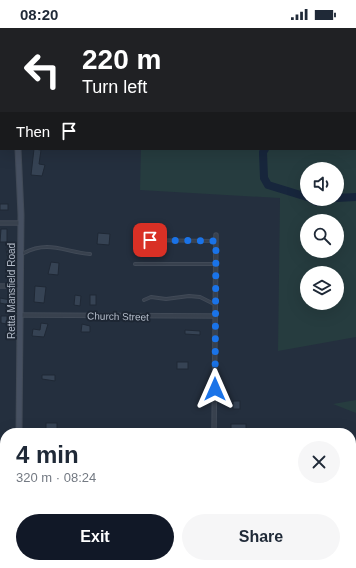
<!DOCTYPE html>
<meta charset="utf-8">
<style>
:root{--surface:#fff;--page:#f6f6f7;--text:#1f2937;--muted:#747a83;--accent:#111827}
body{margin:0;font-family:Arial,sans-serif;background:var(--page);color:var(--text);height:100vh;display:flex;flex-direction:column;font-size:15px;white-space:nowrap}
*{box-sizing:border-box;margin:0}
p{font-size:13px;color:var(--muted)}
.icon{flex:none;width:22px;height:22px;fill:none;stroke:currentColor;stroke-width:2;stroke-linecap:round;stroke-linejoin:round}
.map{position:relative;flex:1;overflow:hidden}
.side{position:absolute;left:0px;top:400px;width:356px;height:140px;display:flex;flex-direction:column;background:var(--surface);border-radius:16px 16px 0 0;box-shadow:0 4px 16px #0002}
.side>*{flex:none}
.guide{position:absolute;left:0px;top:0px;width:356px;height:122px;box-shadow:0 4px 16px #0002;background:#202124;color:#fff;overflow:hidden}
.buttons{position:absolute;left:300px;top:134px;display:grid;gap:8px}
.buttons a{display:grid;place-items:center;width:44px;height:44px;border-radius:50%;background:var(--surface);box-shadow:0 4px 16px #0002;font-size:20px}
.pin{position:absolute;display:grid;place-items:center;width:34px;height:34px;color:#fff;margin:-17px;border-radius:8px;box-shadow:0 2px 6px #0006}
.me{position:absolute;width:44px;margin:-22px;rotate:0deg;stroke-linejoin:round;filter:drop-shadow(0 0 3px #0008)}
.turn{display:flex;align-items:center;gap:14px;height:84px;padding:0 16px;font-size:18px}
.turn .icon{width:52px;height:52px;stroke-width:2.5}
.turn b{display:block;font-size:28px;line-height:34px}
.then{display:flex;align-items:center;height:38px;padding:0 16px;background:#0003;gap:8px;font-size:15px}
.round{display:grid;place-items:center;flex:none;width:42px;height:42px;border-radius:21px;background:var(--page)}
.head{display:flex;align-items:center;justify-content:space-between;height:68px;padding:0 16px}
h1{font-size:24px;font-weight:700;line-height:30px}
.cta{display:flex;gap:8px;margin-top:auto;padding:8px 16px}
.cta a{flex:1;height:46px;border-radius:24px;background:var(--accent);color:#fff;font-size:16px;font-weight:700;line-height:46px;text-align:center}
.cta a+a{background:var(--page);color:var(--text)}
.status{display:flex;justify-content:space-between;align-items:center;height:28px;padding:0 20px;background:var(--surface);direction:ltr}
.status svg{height:11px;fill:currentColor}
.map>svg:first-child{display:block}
.green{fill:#263c3f;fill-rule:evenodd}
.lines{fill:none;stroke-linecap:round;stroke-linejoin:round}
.river{stroke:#17263c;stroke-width:8}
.building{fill:#364354;stroke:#1f2835}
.lane-casing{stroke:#414a57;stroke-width:4}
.street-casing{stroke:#414a57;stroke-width:5.5}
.secondary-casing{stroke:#414a57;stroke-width:7}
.lane{stroke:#38414e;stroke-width:2}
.street{stroke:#38414e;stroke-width:3.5}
.secondary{stroke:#465061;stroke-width:5}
.route{stroke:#1a73e8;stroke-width:7;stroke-dasharray:0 12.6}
.labels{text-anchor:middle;stroke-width:4;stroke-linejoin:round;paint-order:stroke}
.street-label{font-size:10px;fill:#b4bcc9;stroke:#1d2633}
</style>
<div class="status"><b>08:20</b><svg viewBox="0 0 49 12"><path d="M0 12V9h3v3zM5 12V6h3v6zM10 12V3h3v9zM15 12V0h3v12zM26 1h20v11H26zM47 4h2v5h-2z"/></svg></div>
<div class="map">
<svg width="356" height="540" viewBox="0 0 356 540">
<rect width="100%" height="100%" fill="#242f3e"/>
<g class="green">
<path d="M68,0H356V309L278,323L280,170L140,162L141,121H355V1ZM307,141H337V171H307ZM307,193H337V223H307ZM307,245H337V275H307Z"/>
<polygon points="356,372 356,385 333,376"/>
</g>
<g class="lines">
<g class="river">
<polyline points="228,0 229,1"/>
<polyline points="265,121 263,124 264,150 268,157 307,169"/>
<polyline points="337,170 356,169"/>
<polyline points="311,171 317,174 330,171"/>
</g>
</g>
<g class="building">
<polygon points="34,121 41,122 39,136 45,137 42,148 31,147"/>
<rect x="0" y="176" width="8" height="6"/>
<polygon points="1,201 7,201 7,214 0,214"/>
<polygon points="98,205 110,206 109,217 97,216"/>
<polygon points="6,220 12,220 12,228 7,228"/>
<polygon points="51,234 59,235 58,247 48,246"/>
<polygon points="35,258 46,259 44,275 34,274"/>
<polygon points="75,267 81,268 80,278 74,277"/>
<rect x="90" y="267" width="6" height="10"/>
<polygon points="0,270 11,272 10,277 0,275"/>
<polygon points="1,288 7,288 7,296 1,295"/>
<polygon points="41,295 48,296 44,309 32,308 33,301 40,302"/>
<polygon points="82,296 90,298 90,304 81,304"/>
<polygon points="185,302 200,303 200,307 185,306"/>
<rect x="177" y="334" width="11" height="7"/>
<polygon points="42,347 55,347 55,353 42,351"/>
<rect x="233" y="373" width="7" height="8"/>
<rect x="46" y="395" width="11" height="6"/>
<rect x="231" y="396" width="15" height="7"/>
</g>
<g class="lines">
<g class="lane-casing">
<g id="lane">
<polyline points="139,212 215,213"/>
<path d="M21,224L24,225C48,212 65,224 90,226"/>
<polyline points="135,236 215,236"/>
<polyline points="144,272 151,269 166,271 189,268 200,269 214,276"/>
</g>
</g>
<g class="street-casing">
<g id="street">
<polyline points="0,69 1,69"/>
<polyline points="0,195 21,195"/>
<polyline points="0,258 20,258"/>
<polyline points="21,287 215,288"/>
<polyline points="214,405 216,207"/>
</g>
</g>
<g class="secondary-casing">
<g id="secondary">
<polyline points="0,85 1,86"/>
<polyline points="18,121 21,187 19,405"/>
<polyline points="0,518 5,517"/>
</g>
</g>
<use href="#lane" class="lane"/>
<use href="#street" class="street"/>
<use href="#secondary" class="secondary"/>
</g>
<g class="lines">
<polyline class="route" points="150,212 216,213 215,361"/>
</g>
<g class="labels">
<g class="street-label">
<text transform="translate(11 263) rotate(-90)" y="4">Retta Mansfield Road</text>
<text transform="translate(118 288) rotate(1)" y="4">Church Street</text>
</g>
</g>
</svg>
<div class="buttons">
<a><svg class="icon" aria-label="sound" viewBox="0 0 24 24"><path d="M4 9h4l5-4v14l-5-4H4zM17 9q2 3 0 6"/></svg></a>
<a><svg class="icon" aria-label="search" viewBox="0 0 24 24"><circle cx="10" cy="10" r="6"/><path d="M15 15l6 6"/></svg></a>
<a><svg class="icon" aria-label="layers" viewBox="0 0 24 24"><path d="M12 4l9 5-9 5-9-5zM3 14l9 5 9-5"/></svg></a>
</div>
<div class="pin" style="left:150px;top:212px;background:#d93025"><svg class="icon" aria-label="arrive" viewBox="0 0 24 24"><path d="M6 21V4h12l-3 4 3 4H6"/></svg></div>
<svg class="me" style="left:215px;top:361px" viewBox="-20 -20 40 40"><path d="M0-17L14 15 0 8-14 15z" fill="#1a73e8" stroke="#fff" stroke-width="4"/></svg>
<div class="guide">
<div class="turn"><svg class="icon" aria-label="left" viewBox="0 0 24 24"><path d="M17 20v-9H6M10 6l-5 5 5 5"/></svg><div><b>220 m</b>Turn left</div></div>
<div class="then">Then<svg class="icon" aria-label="arrive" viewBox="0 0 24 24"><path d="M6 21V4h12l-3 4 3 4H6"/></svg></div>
</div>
<section class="side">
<div class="head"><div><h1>4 min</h1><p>320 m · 08:24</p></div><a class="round"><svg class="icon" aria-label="close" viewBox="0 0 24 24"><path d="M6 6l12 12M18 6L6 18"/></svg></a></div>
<div class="cta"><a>Exit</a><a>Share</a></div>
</section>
</div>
